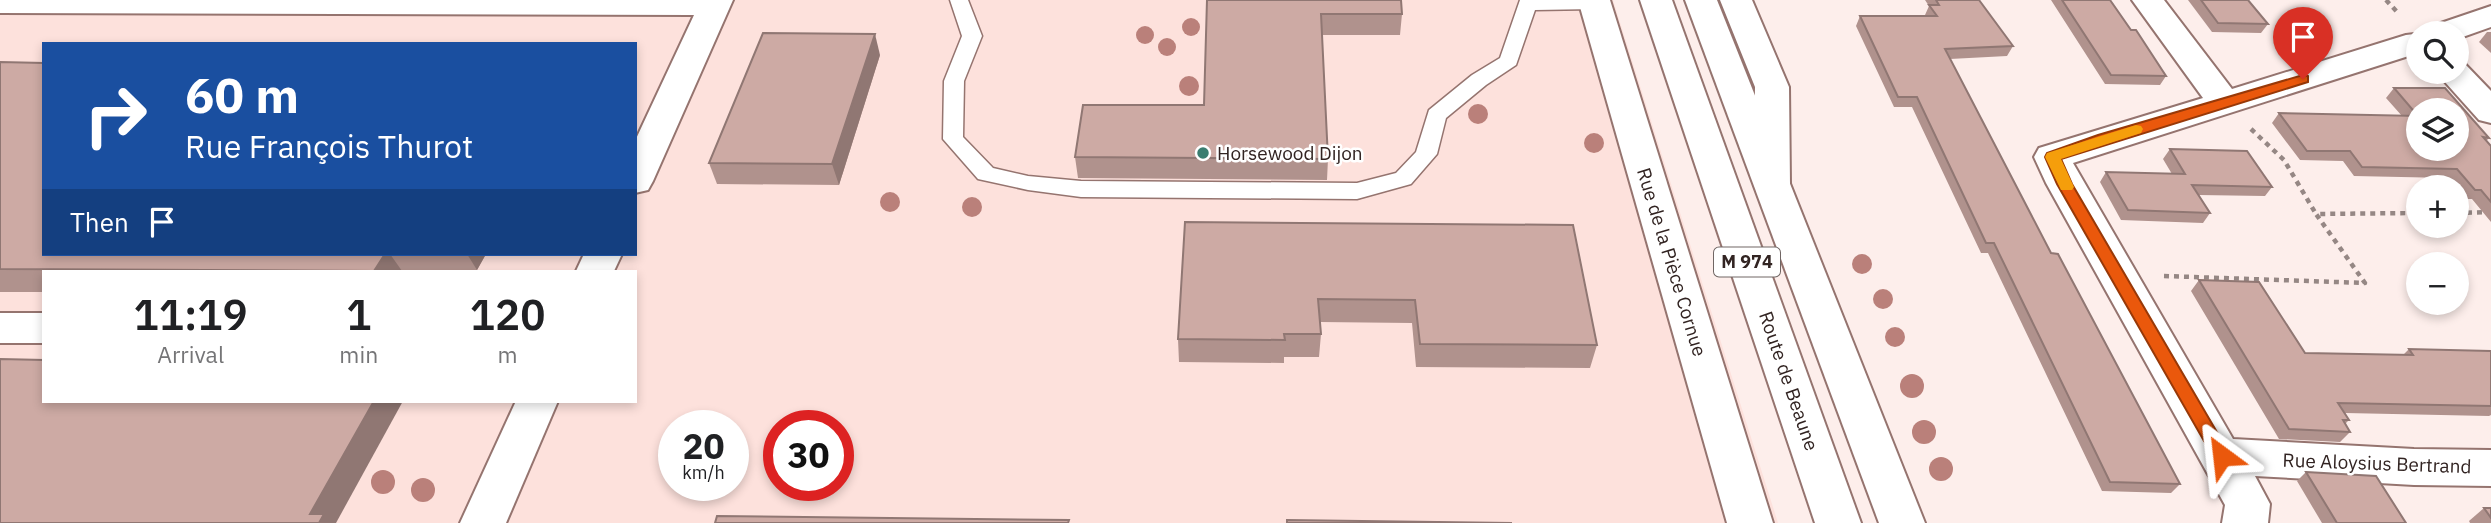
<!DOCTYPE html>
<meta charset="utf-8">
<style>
:root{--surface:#fff;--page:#f6f6f6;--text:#202124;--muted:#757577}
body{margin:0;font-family:"IBM Plex Sans",sans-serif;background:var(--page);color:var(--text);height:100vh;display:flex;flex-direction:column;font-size:26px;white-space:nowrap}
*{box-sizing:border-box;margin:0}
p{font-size:23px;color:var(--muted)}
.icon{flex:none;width:38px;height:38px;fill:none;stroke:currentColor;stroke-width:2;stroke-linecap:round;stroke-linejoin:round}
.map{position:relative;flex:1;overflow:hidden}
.panel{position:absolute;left:42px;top:270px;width:595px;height:133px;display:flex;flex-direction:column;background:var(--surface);border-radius:0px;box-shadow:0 4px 10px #0003}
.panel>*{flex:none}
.banner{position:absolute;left:42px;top:42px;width:595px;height:214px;border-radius:0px;box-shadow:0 4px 10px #0003;background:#1a4fa0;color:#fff;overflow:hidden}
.tools{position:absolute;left:2406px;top:21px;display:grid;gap:14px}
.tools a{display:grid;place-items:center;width:63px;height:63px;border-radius:50%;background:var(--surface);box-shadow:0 4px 10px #0003;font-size:35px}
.speed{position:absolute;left:658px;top:410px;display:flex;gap:14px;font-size:35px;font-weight:700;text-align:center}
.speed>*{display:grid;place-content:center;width:91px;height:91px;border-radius:50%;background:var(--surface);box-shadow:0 4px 10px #0003;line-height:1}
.speed small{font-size:18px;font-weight:400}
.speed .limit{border:10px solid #d22;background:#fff;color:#111}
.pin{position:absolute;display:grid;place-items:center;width:60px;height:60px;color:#fff;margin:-72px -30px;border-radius:50% 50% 50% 0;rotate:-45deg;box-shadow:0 0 7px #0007}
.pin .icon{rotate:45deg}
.me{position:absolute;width:77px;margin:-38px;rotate:330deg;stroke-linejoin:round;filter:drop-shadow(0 0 5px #0008)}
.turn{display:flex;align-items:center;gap:24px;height:147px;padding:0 28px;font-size:32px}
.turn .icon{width:91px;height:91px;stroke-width:2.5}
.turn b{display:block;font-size:49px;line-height:60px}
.then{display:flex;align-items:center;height:66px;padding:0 28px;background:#0003;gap:14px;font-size:26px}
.eta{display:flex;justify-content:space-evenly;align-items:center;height:119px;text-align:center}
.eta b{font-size:42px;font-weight:600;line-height:49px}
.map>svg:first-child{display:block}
.built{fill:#fde1dc;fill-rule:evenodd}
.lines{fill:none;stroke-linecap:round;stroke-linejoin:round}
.lane-casing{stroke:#95746f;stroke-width:3}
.street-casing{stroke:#95746f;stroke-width:4}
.primary-casing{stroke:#95746f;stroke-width:4}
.path{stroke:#958784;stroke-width:4.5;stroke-dasharray:5 5;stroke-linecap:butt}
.lane{fill:#fff;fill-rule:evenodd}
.street{fill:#fff;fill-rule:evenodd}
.primary{fill:#fff;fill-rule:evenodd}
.tree{fill:#ba807a}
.wall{fill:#b0928d}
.shaded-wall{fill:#907773}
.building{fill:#cdaaa4;stroke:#907773;stroke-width:2;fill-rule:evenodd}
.route{fill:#ea580c;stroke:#983908;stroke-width:2}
.slow{fill:#f59e0b}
.poi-dot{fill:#3a7d70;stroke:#fff;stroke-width:2.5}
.labels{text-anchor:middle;stroke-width:5;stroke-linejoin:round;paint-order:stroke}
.shield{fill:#fff;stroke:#706664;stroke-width:2}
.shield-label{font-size:18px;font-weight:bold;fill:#322422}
.poi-label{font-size:19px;fill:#322422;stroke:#fff;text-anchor:start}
.street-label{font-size:19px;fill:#322422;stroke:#fff}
</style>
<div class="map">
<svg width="2491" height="523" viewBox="0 0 2491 523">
<rect width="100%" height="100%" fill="#fdeeeb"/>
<path class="built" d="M0,0H1613L1778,523H0ZM44,44H635V254H44ZM44,271H635V401H44ZM674,425H733V485H674ZM779,425H838V485H779Z"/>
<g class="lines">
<g class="lane-casing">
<polygon id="lane" points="950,0 968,0 982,36 964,81 963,137 993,168 1028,176 1081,181 1357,183 1396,173 1416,152 1429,110 1472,75 1500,58 1520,0 1602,0 1604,3 1595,9 1535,10 1516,65 1486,85 1446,118 1437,154 1411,184 1357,199 1081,197 1028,190 978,179 943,139 944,81 962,36"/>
</g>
<g class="street-casing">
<g id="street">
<polygon points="0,0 733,0 653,181 648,190 635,193 635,141 694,15 0,13"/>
<polygon points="1578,0 1610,0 1773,523 1727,523"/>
<polygon points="1720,0 1752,0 1789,87 1790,185 1785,194 1772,198 1759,194 1754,185 1755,87"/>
<polygon points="2132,0 2164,0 2232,89 2406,35 2423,33 2418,33 2418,53 2073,163 2233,439 2414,449 2491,450 2491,486 2414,485 2255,476 2270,504 2268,523 2222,523 2225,505 2046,183 2034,157 2039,148 2203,98"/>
<polygon points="2491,6 2491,27 2457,39 2457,33 2427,33 2432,26"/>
<polygon points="2457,62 2465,64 2491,91 2491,123 2479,120 2436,72 2457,72"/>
<polygon points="584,254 622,254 614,271 576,271"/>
<rect x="0" y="313" width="44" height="30"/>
<polygon points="516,401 558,401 506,523 460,523"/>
</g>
</g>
<g class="primary-casing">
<g id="primary">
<polygon points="1640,0 1672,0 1861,523 1815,523"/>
<polygon points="1685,0 1717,0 1925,523 1879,523"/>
</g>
</g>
<g class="path">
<polyline points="2386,0 2399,14"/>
<polyline points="2251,129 2284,160 2316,214"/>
<polyline points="2457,213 2491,212"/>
<polyline points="2164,276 2365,283 2316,214 2418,213"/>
</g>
<use href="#lane" class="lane"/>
<use href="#street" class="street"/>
<use href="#primary" class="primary"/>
</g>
<g class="tree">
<circle cx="1191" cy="27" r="9"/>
<circle cx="1145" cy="35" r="9"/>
<circle cx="1167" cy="47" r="9"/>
<circle cx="1189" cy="86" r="10"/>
<circle cx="1478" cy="114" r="10"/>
<circle cx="1594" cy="143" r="10"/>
<circle cx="890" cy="202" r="10"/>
<circle cx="972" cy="207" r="10"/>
<circle cx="1862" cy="264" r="10"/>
<circle cx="1883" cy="299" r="10"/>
<circle cx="1895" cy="337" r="10"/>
<circle cx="1912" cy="386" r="12"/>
<circle cx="1924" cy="432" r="12"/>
<circle cx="1941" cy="469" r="12"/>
<circle cx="383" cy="482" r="12"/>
<circle cx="423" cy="490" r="12"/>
</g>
<g class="wall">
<polygon points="1207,0 1402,14 1400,35 1322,35 1328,159 1327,180 1078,178 1075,157 1204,105"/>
<polygon points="1925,0 1979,0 2013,46 2007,56 1950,59 2051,253 2180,484 2171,493 2102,491 1988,253 1981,253 1912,107 1894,107 1856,26 1860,16 1926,16 1925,15 1929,6"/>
<polygon points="2051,0 2110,0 2131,30 2166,76 2160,85 2105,84"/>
<polygon points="2188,0 2248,0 2268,24 2261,33 2212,32"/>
<polygon points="2487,32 2491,32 2491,53 2479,42"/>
<polygon points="880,55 839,185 717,184 709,163"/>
<polygon points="0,62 44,254 486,254 477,270 442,271 44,271 44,292 0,292"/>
<polygon points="2394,88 2489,138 2486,141 2491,146 2491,222 2472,199 2466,199 2448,178 2354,176 2343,161 2300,160 2272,123 2279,113 2402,116 2386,98"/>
<polygon points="2170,149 2272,187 2265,196 2199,195 2210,213 2203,223 2121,220 2100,182 2106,172 2172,174 2163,159"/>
<polygon points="1185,222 1597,345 1590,368 1416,367 1412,323 1320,322 1321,334 1319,357 1284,357 1284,363 1179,362 1178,339"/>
<polygon points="2199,280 2305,353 2403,355 2409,349 2491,351 2491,415 2489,416 2345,413 2349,420 2345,424 2350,432 2340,442 2279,439 2191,291"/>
<polygon points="2306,472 2406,523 2322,523 2297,481"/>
<polygon points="2484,508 2491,508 2491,523 2470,523 2469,521"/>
</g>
<g class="shaded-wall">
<polygon points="875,34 880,55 839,185 832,164"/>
<polygon points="385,254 390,254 402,271 374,271"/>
<polygon points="467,254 486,254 477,270"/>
<polygon points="374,401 403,401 336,523 318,523 310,514"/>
</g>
<g class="building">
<polygon points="1207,0 1401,0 1402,14 1321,14 1328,159 1075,157 1083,105 1204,105"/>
<polygon points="1936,0 1979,0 2013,46 1945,49 2051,253 2058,254 2180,484 2110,482 1994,243 1986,243 1917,97 1898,97 1860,16 1937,16 1929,5 1939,5"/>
<polygon points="2062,0 2110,0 2131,30 2136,30 2166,76 2111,75"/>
<polygon points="2201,0 2248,0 2268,24 2218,23"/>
<polygon points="763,33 875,34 832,164 709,163"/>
<polygon points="0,62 44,63 44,254 385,254 374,271 0,269"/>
<path d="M2394,88H2445L2489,138L2483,137L2491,146V202L2481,190H2475L2457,169L2362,167L2350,151H2307L2279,113L2418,116ZM2418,110H2457V149H2418Z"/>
<polygon points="2170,149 2247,151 2272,187 2192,185 2210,213 2128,210 2106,172 2185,174"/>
<polygon points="1185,222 1573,225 1597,345 1420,344 1415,300 1318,299 1321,334 1284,334 1285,340 1178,339"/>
<polygon points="2199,280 2259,282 2305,353 2413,355 2409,349 2491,351 2491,406 2338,403 2349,420 2343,420 2350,432 2289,429"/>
<polygon points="0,359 44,360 44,401 374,401 310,514 324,514 319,523 0,523"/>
<polygon points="2306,472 2376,476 2406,523 2337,523"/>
<polygon points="2484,508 2491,508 2491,518"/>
<polygon points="717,516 1069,520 1068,523 715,523"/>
<polygon points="1287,520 1512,523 1287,523"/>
</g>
<polygon class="route" points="2303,75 2308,76 2308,82 2061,159 2072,184 2228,451 2231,456 2228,462 2222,464 2216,462 2057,184 2045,157 2047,153 2098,135"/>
<polygon class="slow" points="2136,125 2141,126 2143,129 2141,133 2061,159 2074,187 2072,190 2061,190 2045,157 2047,153"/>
<circle class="poi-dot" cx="1203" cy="153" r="7"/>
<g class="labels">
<rect class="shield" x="1714" y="247.5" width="66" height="29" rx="5"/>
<g class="shield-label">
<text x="1747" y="268">M 974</text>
</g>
<g class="poi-label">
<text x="1217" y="160">Horsewood Dijon</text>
</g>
<g class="street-label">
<text transform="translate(1672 262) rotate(73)" y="7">Rue de la Pièce Cornue</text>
<text transform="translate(1789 381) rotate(71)" y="7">Route de Beaune</text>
<text transform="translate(2377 463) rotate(2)" y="7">Rue Aloysius Bertrand</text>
</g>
</g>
</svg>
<div class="tools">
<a><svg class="icon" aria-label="search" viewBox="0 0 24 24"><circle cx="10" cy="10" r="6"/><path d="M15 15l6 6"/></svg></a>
<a><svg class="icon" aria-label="layers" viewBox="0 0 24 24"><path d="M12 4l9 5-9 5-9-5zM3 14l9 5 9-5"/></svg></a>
<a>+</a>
<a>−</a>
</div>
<div class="speed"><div>20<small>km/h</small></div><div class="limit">30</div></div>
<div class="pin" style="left:2303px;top:79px;background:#d93025"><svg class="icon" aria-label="arrive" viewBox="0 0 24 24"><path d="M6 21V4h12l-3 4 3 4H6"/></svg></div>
<svg class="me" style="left:2222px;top:456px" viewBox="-20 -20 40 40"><path d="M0-17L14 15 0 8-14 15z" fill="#ea580c" stroke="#fff" stroke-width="4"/></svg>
<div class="banner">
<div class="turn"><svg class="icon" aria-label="right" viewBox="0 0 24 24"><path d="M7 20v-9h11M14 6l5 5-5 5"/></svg><div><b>60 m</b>Rue François Thurot</div></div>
<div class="then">Then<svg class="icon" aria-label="arrive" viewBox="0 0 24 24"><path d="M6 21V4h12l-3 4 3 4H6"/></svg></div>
</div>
<section class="panel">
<div class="eta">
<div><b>11:19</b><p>Arrival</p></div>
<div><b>1</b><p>min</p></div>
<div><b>120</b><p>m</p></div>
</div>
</section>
</div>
